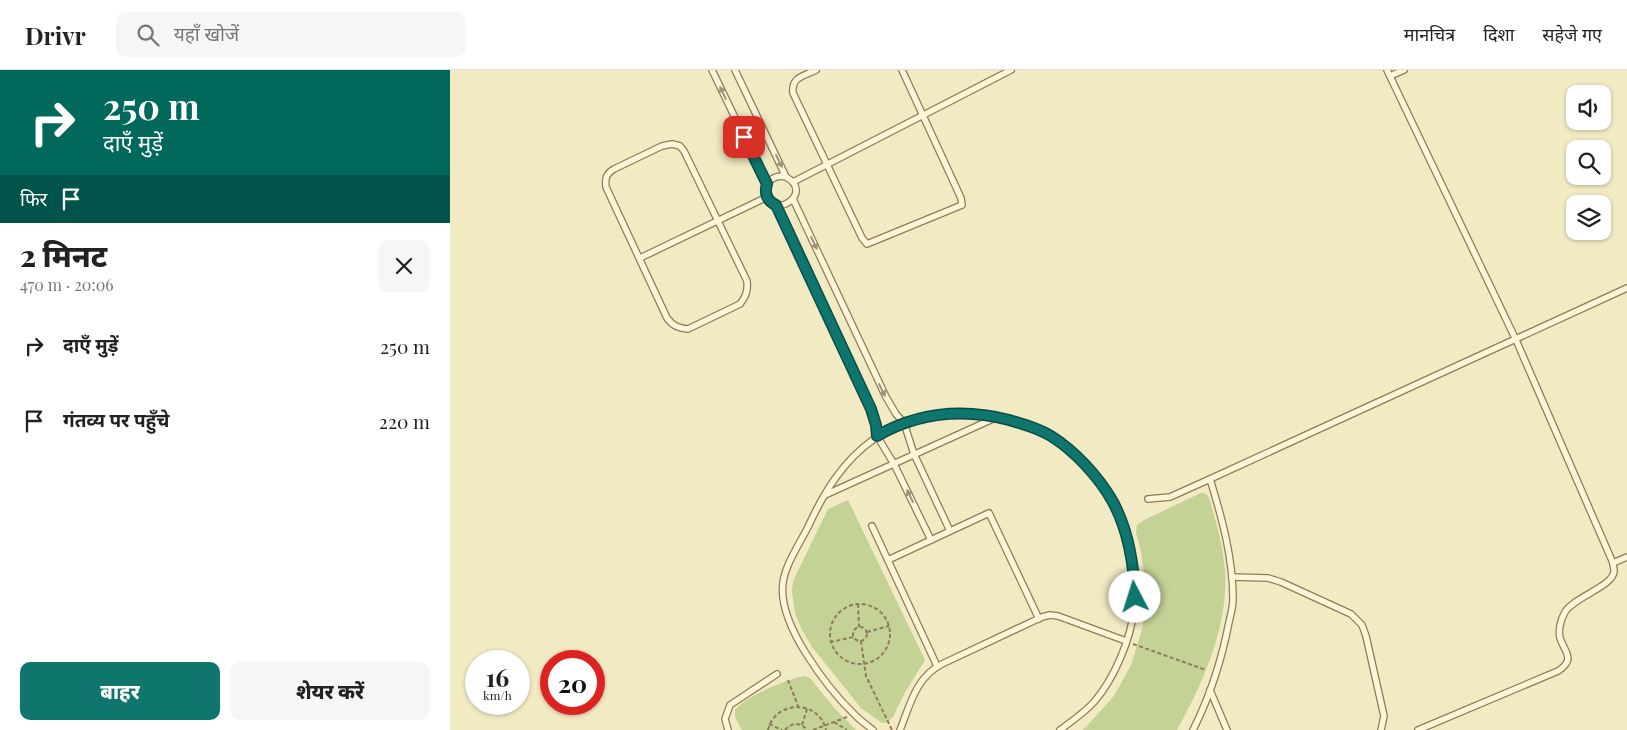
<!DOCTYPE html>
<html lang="hi">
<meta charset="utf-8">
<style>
:root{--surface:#fff;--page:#f6f6f6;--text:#222;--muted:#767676;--line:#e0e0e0;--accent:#0f766e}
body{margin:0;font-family:"Playfair Display","Noto Sans Devanagari",serif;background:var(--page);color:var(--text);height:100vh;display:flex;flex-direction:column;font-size:19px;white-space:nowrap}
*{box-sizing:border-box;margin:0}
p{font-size:16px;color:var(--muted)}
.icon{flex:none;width:28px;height:28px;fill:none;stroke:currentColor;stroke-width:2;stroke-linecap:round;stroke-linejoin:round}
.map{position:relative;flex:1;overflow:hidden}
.details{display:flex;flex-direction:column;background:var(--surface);width:450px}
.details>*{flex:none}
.hud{background:#00695c;color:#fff;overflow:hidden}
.buttons{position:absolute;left:1116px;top:15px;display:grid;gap:10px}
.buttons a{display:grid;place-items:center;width:45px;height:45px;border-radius:10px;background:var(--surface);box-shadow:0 1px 4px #0004;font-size:25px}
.speed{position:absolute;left:15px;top:580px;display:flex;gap:10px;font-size:25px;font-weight:700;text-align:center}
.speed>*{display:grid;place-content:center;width:65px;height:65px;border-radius:50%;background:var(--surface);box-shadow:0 1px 4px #0004;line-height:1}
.speed small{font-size:12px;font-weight:400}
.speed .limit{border:8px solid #d22;background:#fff;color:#111}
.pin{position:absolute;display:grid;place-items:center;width:42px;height:42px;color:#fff;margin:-21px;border-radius:10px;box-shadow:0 2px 8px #0006}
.me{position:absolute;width:55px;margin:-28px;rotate:355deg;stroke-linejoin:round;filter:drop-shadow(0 0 4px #0008)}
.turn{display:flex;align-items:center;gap:18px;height:105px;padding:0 20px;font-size:22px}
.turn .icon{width:65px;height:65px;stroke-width:2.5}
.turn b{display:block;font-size:35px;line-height:42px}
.then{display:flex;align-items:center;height:48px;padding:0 20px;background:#0003;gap:10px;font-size:19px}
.round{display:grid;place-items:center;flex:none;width:52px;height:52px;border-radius:10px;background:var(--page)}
.summary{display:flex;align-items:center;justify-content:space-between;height:85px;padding:0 20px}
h1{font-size:30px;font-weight:800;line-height:38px}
.cta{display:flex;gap:10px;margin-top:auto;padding:10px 20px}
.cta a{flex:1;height:58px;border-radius:10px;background:var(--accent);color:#fff;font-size:20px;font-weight:800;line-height:58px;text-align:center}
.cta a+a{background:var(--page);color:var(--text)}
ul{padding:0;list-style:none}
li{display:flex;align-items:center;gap:15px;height:75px;padding:0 20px}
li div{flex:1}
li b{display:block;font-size:19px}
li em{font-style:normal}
header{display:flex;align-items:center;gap:30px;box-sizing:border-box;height:70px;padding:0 25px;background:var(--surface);border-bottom:1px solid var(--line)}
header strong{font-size:24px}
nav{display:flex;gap:28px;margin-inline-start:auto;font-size:18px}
.search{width:350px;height:45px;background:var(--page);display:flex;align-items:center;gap:12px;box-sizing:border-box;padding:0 18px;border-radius:10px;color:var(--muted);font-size:19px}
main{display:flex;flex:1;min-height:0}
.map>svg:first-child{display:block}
.green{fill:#c4d296}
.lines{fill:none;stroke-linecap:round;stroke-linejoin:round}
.lane-casing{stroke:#8f7b58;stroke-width:8}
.path{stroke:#8f7b58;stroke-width:2;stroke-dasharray:4 2.5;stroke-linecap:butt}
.lane{stroke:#fcf5d8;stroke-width:5.5}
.oneway{fill:#9c937a}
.route-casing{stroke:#0a4d48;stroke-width:12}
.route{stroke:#0f766e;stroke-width:9}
</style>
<header>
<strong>Drivr</strong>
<div class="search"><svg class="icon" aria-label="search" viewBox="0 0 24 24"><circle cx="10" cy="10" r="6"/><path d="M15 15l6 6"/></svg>यहाँ खोजें</div>
<nav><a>मानचित्र</a><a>दिशा</a><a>सहेजे गए</a></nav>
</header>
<main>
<section class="details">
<div class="hud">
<div class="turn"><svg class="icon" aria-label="right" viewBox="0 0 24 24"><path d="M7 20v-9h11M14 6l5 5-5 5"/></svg><div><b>250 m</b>दाएँ मुड़ें</div></div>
<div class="then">फिर<svg class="icon" aria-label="arrive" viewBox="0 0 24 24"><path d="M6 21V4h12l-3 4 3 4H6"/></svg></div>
</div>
<div class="summary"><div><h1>2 मिनट</h1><p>470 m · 20:06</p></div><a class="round"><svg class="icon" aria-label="close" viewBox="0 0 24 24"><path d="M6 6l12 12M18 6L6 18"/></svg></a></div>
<ul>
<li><svg class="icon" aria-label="right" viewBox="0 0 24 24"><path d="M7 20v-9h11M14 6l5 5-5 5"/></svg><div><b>दाएँ मुड़ें</b></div><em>250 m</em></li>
<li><svg class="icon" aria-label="arrive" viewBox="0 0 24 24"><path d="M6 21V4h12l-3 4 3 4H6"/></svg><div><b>गंतव्य पर पहुँचे</b></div><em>220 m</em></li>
</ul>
<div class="cta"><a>बाहर</a><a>शेयर करें</a></div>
</section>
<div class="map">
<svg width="1177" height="660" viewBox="0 0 1177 660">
<rect width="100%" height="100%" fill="#f2eac3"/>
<g class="green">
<path d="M751,423L756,424L759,428C766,452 773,475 775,500C779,555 753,613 727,660H632L635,658L664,626L681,595L693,556L696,519L691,482L686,462L687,455L696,449Z"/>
<polygon points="398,430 475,590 454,624 443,647 436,653 432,653 411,638 362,577 352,560 345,543 342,522 343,511 378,439"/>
<path d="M354,606L360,608L385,639L406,660H292L285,647V640C295,627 337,609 354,606Z"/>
</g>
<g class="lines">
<g class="lane-casing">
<g id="lane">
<polyline points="262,0 317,114"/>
<path d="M285,0L336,107C365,123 323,151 317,124C313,112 325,104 336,107"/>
<path d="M366,0C354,6 341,7 343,23L412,168L417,174L512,135L511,128L452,0"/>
<path d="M937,0L1066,270L1163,493C1163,496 1164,498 1164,501C1164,516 1124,527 1115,542C1111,549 1108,560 1110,568C1115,583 1126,589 1108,601L968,660"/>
<polyline points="940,6 954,0"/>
<path d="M222,74L230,76L234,81L297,211C298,221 296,226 290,234L238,259C228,258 223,256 217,248L156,117C155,108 156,104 164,99L212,76Z"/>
<polyline points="343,112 561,0"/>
<polyline points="343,129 436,327 446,344 454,353 464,384 500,461"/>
<polyline points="326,135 421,339 426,355 427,366 444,394 481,470"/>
<polyline points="190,188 317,127"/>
<polyline points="375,425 547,347"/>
<polyline points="698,429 720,427 760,409 1177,218"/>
<polyline points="422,456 487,596"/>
<polyline points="438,490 539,443 589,549"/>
<polyline points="1163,493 1177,487"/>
<polyline points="782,507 818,508 831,512 901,544 912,555 916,566 934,646 931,660"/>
<polyline points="760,620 777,660"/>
<polyline points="278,660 275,649 280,635 327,604"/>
<path d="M423,660C418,656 411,651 406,646C378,619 327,554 333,513C335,495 350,473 358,457C374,422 393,391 424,369C449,350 485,342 516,344C569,346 607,363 641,402C652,416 663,430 670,447C676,464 679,481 682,499C684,512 686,525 684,539C681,569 664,609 644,632C634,643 622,651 610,660"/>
<path d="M450,660C460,635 466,607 492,594L592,547L600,545L608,546L676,571"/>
<path d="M743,660C760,626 772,589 779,552C781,544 783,537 783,529C783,488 772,448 760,409"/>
</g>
</g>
<g class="path">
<circle cx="410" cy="564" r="30"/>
<polyline points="408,534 409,557"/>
<circle cx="410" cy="564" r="7"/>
<polyline points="417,562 439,556"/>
<polyline points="411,571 416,606 442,660"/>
<polyline points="380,572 404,567"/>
<polyline points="683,574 756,600"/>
<polyline points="338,610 348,636"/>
<polyline points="384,652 397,660"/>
<polyline points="319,654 332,660"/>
<polyline points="352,655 357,639"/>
<path d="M318,660C325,630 369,629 376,660"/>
<path d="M335,660C342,652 351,652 357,660"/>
<polyline points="363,660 397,647"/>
</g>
<use href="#lane" class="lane"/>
</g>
<defs><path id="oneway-solid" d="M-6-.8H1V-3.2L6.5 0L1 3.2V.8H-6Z" transform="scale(1.25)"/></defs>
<g class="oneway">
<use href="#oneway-solid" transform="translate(273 23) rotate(-115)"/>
<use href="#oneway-solid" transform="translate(329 91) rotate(64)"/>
<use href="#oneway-solid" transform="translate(364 173) rotate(65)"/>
<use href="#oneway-solid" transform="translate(432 320) rotate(64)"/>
<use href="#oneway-solid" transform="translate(460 426) rotate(-116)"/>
</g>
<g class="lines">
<g class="route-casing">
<path id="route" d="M294,67L317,114C314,123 317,131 326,135L421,339L426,355L427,366C469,342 512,338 559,350C573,354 588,358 601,366C625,381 649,407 663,432C678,460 684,496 685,527"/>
</g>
<use href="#route" class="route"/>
</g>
</svg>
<div class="buttons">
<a><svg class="icon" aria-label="sound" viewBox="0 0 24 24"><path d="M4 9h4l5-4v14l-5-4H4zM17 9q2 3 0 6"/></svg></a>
<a><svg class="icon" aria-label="search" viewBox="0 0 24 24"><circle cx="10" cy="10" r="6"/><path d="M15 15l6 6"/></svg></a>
<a><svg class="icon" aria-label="layers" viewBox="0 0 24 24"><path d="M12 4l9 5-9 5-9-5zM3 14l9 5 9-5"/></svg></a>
</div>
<div class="speed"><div>16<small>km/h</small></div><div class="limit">20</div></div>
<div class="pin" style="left:294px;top:67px;background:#d93025"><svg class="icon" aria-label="arrive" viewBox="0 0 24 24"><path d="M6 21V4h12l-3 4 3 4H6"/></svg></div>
<svg class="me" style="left:685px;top:527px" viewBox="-20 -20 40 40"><circle r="19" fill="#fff"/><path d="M0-13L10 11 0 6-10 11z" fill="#0f766e"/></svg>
</div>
</main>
